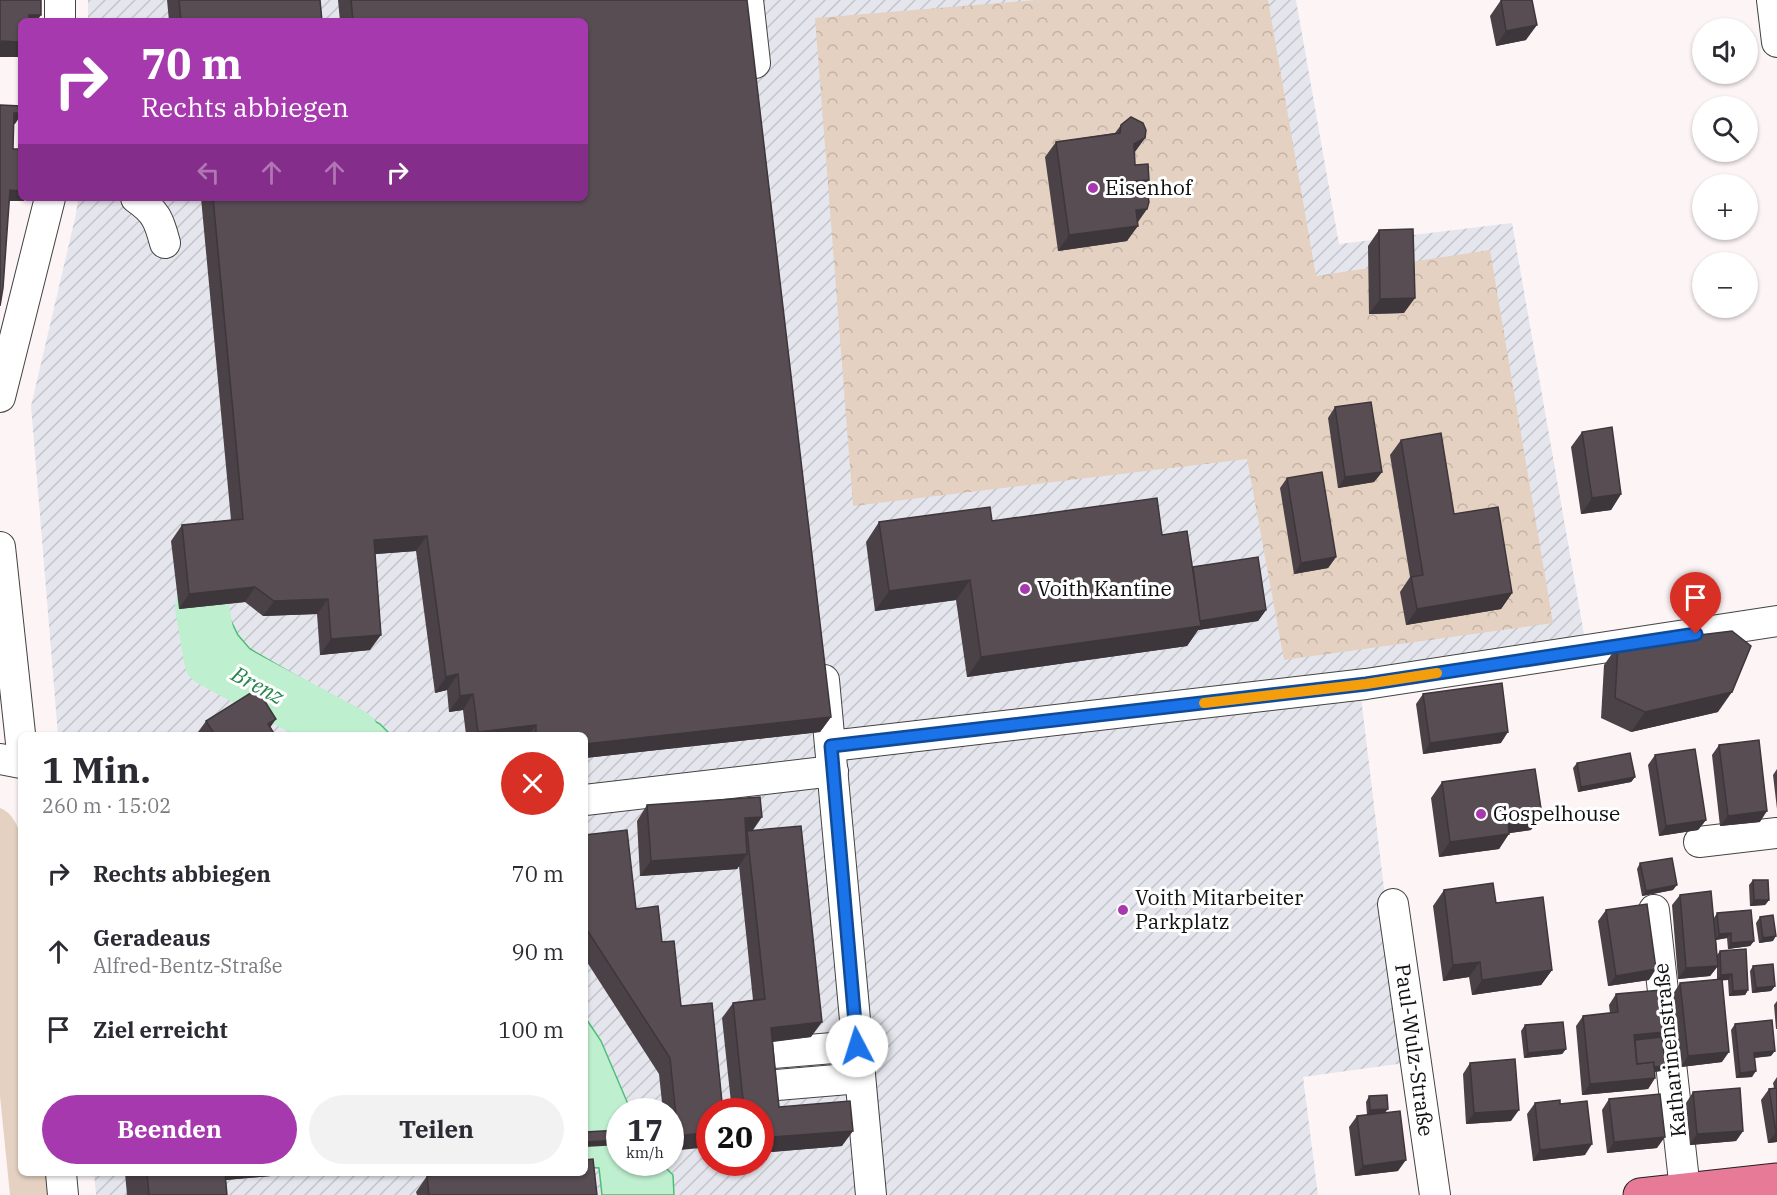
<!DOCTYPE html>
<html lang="de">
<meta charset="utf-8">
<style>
:root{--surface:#fff;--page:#f2f2f3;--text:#2b2b33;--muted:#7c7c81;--accent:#a639ae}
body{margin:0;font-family:"IBM Plex Serif",serif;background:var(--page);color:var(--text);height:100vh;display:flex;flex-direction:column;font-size:22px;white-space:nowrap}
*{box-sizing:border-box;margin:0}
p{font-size:20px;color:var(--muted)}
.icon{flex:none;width:33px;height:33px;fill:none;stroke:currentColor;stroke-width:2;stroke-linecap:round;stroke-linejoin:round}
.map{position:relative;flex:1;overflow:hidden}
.drawer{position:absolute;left:18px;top:732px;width:570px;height:444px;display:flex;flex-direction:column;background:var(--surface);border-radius:9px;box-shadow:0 2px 4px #0004}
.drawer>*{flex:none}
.banner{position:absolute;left:18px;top:18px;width:570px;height:183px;border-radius:9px;box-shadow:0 2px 4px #0004;background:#a639ae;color:#fff;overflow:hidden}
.fabs{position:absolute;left:1692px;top:18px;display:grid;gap:12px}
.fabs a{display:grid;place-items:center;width:66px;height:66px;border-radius:50%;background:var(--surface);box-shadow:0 2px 4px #0004;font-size:30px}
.speed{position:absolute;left:606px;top:1098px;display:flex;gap:12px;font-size:30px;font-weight:700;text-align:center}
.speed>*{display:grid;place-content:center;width:78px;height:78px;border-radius:50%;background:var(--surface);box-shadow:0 2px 4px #0004;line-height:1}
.speed small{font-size:15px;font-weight:400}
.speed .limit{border:9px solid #d22;background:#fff;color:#111}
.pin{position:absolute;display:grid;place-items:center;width:51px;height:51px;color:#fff;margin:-62px -26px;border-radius:50% 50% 50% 0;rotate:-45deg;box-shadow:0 0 6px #0007}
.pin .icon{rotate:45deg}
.me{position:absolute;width:66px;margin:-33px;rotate:355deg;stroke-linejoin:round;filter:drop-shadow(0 0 4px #0008)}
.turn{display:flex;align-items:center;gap:21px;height:126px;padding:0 24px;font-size:27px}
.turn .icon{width:78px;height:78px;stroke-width:2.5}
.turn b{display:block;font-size:42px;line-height:51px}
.lanes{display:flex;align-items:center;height:57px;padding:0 24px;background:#0003;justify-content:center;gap:30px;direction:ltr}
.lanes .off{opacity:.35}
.round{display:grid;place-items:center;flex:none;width:63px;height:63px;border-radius:32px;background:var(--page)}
.headline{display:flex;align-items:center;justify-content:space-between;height:102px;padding:0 24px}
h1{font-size:36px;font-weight:700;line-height:45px}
.primary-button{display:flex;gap:12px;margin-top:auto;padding:12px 24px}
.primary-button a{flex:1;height:69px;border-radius:36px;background:var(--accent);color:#fff;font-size:24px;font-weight:700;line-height:69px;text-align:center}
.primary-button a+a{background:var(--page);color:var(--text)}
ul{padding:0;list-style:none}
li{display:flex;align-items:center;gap:18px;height:78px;padding:0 24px}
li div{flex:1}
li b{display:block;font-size:22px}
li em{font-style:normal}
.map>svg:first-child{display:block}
.industrial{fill:url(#industrial-furrows);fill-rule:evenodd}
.grass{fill:#e4d1c1}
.park{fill:url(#park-crowns)}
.water{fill:#beefcf;stroke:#4ebd78;stroke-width:1.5}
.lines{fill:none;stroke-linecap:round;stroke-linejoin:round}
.river{stroke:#beefcf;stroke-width:54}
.minor-casing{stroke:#434343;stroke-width:32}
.major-casing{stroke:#212121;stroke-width:35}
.minor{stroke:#fff;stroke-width:30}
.major{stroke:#e77a97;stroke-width:33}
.wall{fill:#4b4247}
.shaded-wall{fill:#3d363a}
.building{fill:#574d53;stroke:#3d363a;stroke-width:1.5}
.route-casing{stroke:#114b97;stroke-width:15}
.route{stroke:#1a73e8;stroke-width:10}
.slow{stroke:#f59e0b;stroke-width:10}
.poi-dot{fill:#a639ae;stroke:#fff;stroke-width:2}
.labels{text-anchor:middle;stroke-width:6;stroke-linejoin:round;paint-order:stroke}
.poi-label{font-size:21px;fill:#101010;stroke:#fff;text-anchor:start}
.street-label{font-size:21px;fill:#101010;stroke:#fff}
.water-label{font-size:22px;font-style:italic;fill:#26854d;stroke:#fff}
</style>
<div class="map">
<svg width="1777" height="1195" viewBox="0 0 1777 1195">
<defs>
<pattern id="industrial-furrows" width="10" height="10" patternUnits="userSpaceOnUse" patternTransform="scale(1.5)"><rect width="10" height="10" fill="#e5e6ed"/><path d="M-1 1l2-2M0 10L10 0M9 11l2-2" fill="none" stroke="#c3c4ca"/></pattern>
<pattern id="park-crowns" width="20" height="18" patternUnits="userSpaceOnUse" patternTransform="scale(1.5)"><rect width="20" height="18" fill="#e4d1c1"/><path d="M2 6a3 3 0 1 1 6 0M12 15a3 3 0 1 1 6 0" fill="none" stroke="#c3b2a5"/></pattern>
</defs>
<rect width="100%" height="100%" fill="#fdf4f6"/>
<path class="industrial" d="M88,0H1296L1339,244L1512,223L1585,640L1358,672L1405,1063L1303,1077L1318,1195H96L94,1173H585V735H58L31,406L76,214L78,198H585V21H88ZM620,1112H670V1162H620ZM710,1112H760V1162H710Z"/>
<path class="grass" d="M0,808C12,812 18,826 21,837V1173H50L52,1195H10L0,1096Z"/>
<polygon class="park" points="1036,0 1268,0 1316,276 1490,250 1553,623 1284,660 1247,459 853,506 815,18"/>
<g class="water">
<polygon points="225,609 238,635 250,649 380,724 391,735 295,735 234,696 205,661 185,629 184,613"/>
<polygon points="585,1017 601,1041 631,1111 620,1112 620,1162 661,1163 673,1175 674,1195 602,1195 599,1168 585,1167"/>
</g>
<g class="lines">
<polyline class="river" points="202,607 211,660 352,735"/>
<g class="minor-casing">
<g id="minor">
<polyline points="748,0 755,63"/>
<polyline points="1772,0 1777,42"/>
<polyline points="60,21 60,0"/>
<path d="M136,198C156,212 159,220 165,243"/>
<polyline points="0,397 50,198"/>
<polyline points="0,547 21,743"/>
<polyline points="824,680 871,1195"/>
<polyline points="831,746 1366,684 1777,621"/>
<polyline points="0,759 21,763"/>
<polyline points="585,800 833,771"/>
<polyline points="1699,842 1777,833"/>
<polyline points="1393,904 1435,1195"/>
<polyline points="1654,910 1685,1190"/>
<polyline points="761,1054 857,1046"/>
<polyline points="765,1086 860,1078"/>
<polyline points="61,1173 63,1195"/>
</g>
</g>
<g class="major-casing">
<polyline id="major" points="1640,1195 1777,1180"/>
</g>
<use href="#minor" class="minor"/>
<use href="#major" class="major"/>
</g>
<g class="wall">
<polygon points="167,0 320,0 322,21 169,21"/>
<polygon points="338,0 747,0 831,717 820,732 585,758 585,735 466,735 463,710 449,712 447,690 435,693 416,551 375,554 370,650 320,655 317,614 263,616 245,602 179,609 171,541 182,525 231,520 201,198 585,198 585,21 340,21"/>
<polygon points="1501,0 1526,40 1496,46 1490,16"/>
<polygon points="1121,125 1145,138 1134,153 1135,165 1147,209 1137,222 1127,241 1058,251 1045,157 1056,142 1115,133"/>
<polygon points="1379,230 1404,313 1369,314 1368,246"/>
<polygon points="1335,407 1382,472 1374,482 1338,488 1328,418"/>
<polygon points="1582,432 1621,494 1611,510 1581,514 1571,447"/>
<polygon points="1401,440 1512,593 1501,609 1406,625 1400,592 1410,577 1390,455"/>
<polygon points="1287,478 1336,557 1328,568 1294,574 1280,488"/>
<polygon points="992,521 1162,535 1193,567 1266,610 1258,621 1198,630 1187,646 967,677 956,600 875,611 866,542 879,522"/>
<polygon points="1618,645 1718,712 1631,732 1601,718 1604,665"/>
<polygon points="1423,694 1501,743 1423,754 1416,704"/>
<polygon points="206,721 270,727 275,735 196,735"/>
<polygon points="1719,745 1760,822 1720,826 1712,755"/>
<polygon points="1655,755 1706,820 1698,830 1659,836 1648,765"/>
<polygon points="1577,763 1635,777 1631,782 1578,792 1573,768"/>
<polygon points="1777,769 1777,809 1773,775"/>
<polygon points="1442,782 1531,830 1509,833 1499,849 1439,857 1431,798"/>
<polygon points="647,805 753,831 811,1037 773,1042 779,1107 842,1146 760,1153 760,1112 732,1112 722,1018 733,1003 753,1000 739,866 737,869 640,876 637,821"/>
<polygon points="585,835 636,909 662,942 681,1006 723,1112 670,1151 670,1112 663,1112 659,1074 585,959"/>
<polygon points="1640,863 1673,890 1642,896 1637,869"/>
<polygon points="1753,880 1769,900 1765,905 1750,906 1749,885"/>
<polygon points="1444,890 1496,903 1552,970 1541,985 1472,995 1469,977 1443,981 1433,906"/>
<polygon points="1680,895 1714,918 1717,913 1754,941 1750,946 1728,949 1727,938 1716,940 1717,955 1720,951 1748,990 1745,995 1729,996 1728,980 1722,980 1722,1062 1681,1067 1673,994 1680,983 1717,980 1717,967 1710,976 1678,979 1672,905"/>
<polygon points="1606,910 1649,980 1608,986 1598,921"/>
<polygon points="1760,917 1773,941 1759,943 1756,923"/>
<polygon points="1753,966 1775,986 1771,991 1752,993 1750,971"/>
<polygon points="1616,994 1665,1032 1662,1037 1665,1066 1661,1071 1655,1072 1655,1078 1648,1089 1582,1095 1576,1026 1583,1016 1610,1013 1609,1005"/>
<polygon points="1777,1001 1777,1029 1776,1029 1774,1005"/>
<polygon points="1735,1024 1771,1056 1755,1058 1752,1077 1736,1078 1731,1030"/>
<polygon points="1525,1025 1566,1049 1562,1054 1524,1058 1521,1031"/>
<polygon points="1470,1063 1511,1121 1466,1124 1463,1074"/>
<polygon points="1777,1077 1777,1142 1768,1143 1761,1100 1769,1089 1774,1088 1773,1083"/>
<polygon points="1693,1092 1743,1131 1736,1141 1690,1145 1686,1103"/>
<polygon points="1369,1096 1385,1113 1398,1171 1355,1176 1349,1127 1357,1116 1367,1115 1366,1102"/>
<polygon points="1609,1099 1657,1148 1607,1153 1602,1110"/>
<polygon points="1535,1103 1560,1104 1585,1155 1533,1161 1527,1114"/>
<polygon points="125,1173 305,1173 225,1180 227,1195 127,1195"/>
<polygon points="427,1176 597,1195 417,1195 416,1192"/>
</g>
<g class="shaded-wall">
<polygon points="29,15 41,15 37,21 25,21"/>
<polygon points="1537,25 1526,40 1496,46 1506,31"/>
<polygon points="0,41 21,42 21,53 18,57 0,57"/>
<polygon points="14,113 21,113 21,115 15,124 7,124"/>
<polygon points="1145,138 1134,153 1134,144"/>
<polygon points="1149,180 1138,196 1124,197 1135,181"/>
<polygon points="10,190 21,191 21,198 26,198 24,201 3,201"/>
<polygon points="1147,209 1136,225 1136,210"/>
<polygon points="1138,226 1127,241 1058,251 1069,235"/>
<polygon points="1415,298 1404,313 1369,314 1380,299"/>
<polygon points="1382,472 1374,482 1338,488 1345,477"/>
<polygon points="1621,494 1611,510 1581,514 1592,498"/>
<polygon points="427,536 416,551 363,555 374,540"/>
<polygon points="1336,557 1328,568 1294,574 1301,563"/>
<polygon points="970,580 956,600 875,611 889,591"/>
<polygon points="255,587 245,602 179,609 189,594"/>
<polygon points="1512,593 1501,609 1406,625 1417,609"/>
<polygon points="328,599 317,614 263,616 274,601"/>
<polygon points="1266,610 1258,621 1198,630 1187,646 967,677 981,657"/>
<polygon points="381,635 370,650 320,655 331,639"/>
<polygon points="458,674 447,690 435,693 446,677"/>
<polygon points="1732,692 1718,712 1631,732 1645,712"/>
<polygon points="473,694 463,710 449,712 460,696"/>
<polygon points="831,717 820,732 585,758 585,744"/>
<polygon points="276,719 265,735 268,724"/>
<polygon points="536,725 529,735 476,735 478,732"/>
<polygon points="1508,732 1501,743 1423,754 1430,743"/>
<polygon points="1635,777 1631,782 1578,792 1581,787"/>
<polygon points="1767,811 1760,822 1720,826 1728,816"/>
<polygon points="1542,815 1531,830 1497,835 1508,819"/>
<polygon points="762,817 751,833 747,831 746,833 745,818"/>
<polygon points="1706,820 1698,830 1659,836 1666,826"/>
<polygon points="1509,834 1499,849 1439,857 1450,842"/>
<polygon points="747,854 737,869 640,876 651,861"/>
<polygon points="1677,885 1673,890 1642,896 1646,891"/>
<polygon points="1754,900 1769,900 1765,905 1750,906"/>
<polygon points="1731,933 1727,938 1715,940 1719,934"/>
<polygon points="1776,936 1773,941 1759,943 1763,938"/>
<polygon points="1754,941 1750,946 1728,949 1731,943"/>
<polygon points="1480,962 1469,977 1443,981 1453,965"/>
<polygon points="1718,966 1710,976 1678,979 1686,968"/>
<polygon points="1656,969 1649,980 1608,986 1616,976"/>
<polygon points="1552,970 1541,985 1472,995 1482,980"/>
<polygon points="1732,974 1728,980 1717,981 1721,975"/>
<polygon points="1775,986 1771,991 1752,993 1756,988"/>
<polygon points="1748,990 1745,995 1729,996 1733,991"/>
<polygon points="822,1022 811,1037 760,1043 771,1028"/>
<polygon points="1665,1032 1658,1042 1631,1045 1634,1035"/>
<polygon points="1566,1049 1562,1054 1524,1058 1528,1053"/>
<polygon points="1775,1051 1771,1056 1750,1058 1754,1053"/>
<polygon points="1729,1052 1722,1062 1681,1067 1688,1056"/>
<polygon points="1665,1066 1661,1071 1630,1074 1633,1069"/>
<polygon points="1756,1071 1752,1077 1736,1078 1740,1073"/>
<polygon points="1655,1078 1648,1089 1582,1095 1590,1084"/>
<polygon points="1388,1109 1384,1114 1367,1116 1370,1110"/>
<polygon points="1519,1110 1511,1121 1466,1124 1474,1113"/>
<polygon points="853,1131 842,1146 760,1153 760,1138"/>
<polygon points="1743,1131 1736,1141 1690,1145 1697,1134"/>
<polygon points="710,1132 710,1147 670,1151 670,1147 678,1136"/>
<polygon points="1776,1132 1777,1132 1777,1142 1768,1143"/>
<polygon points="1665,1137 1657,1148 1607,1153 1614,1142"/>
<polygon points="620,1140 620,1145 585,1147 585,1142"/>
<polygon points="1592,1144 1585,1155 1533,1161 1540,1150"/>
<polygon points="1406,1160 1398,1171 1355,1176 1363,1166"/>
<polygon points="210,1173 305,1173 204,1182"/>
</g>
<g class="building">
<polygon points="0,0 41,0 41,15 29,15 29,21 21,21 21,42 0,41"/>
<polygon points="179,0 320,0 322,21 209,21 209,20 181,21"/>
<polygon points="351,0 747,0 831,717 585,744 585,735 536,735 536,725 478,732 473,694 460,696 458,674 446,677 427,536 374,540 381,635 331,639 328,599 274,601 255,587 189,594 182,525 243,519 213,198 585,198 585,21 353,21"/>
<polygon points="1501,0 1532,0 1537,25 1506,31"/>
<polygon points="0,105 21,106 21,113 14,113 13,149 21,149 21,191 10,190 3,288 0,306"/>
<polygon points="1131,117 1143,123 1146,130 1145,138 1134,144 1135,165 1148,164 1149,180 1135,181 1136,190 1144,192 1148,196 1149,202 1147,209 1136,210 1138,226 1069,235 1056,142 1120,133 1121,125"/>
<polygon points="1413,229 1415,298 1380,299 1379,230"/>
<polygon points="1371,402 1382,472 1345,477 1335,407"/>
<polygon points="1612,427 1621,494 1592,498 1582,432"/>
<polygon points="1441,433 1454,514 1498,507 1512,593 1417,609 1411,577 1423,575 1401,440"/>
<polygon points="1322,472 1336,557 1301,563 1287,478"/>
<polygon points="1157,498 1162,535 1187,531 1201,626 981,657 970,580 889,591 879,522 990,507 992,521"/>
<polygon points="1258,557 1266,610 1200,621 1193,567"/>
<polygon points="1732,631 1751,646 1732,692 1645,712 1615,698 1618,645"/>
<polygon points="1502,683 1508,732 1430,743 1423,694"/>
<polygon points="257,689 276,719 268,724 275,735 215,735 206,721"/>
<polygon points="1759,740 1767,811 1728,816 1719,745"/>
<polygon points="1695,749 1706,820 1666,826 1655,755"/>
<polygon points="1630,753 1635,777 1581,787 1577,763"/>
<polygon points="1535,769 1542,815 1508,819 1509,834 1450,842 1442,782"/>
<polygon points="760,797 762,817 745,818 747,854 651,861 647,805"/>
<polygon points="801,826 822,1022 771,1028 779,1107 850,1101 853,1131 760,1138 760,1112 740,1112 739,1110 744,1109 733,1003 765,999 747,831"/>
<polygon points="627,830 636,909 658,906 662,942 674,941 681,1006 712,1003 723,1112 710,1112 710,1132 678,1136 670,1058 585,927 585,835"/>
<polygon points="1672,858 1677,885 1646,891 1640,863"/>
<polygon points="1753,880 1768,880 1769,900 1754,900"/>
<polygon points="1493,883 1496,903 1543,897 1552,970 1482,980 1480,962 1453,965 1444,890"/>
<polygon points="1711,891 1718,966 1686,968 1680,895"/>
<polygon points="1647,904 1656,969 1616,976 1606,910"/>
<polygon points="1751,910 1754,941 1731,943 1731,933 1719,934 1717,913"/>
<polygon points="1773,915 1776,936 1763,938 1760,917"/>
<polygon points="1746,949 1748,990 1733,991 1732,974 1721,975 1720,951"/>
<polygon points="1773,964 1775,986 1756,988 1753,966"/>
<polygon points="1722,979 1729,1052 1688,1056 1680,983"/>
<polygon points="1661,990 1665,1032 1634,1035 1637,1064 1654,1062 1655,1078 1590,1084 1583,1016 1618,1012 1616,994"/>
<polygon points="1772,1020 1775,1051 1754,1053 1756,1071 1740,1073 1735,1024"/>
<polygon points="1563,1022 1566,1049 1528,1053 1525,1025"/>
<polygon points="1662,1037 1665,1066 1654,1067 1654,1062 1637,1064 1635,1040"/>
<polygon points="1515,1059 1519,1110 1474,1113 1470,1063"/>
<polygon points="1740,1088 1743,1131 1697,1134 1693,1092"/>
<polygon points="1777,1088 1777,1132 1776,1132 1769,1089"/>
<polygon points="1660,1094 1665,1137 1614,1142 1609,1099"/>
<polygon points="1387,1095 1388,1109 1370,1110 1369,1096"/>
<polygon points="1560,1100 1560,1104 1587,1101 1592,1144 1540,1150 1535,1103"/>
<polygon points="1400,1111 1406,1160 1363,1166 1357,1116"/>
<polygon points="620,1130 620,1140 585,1142 585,1132"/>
<polygon points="593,1159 597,1195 429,1195 427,1176 457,1173 585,1173 585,1160"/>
<polygon points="147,1173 225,1173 227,1195 149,1195"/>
</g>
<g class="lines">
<g class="route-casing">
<polyline id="route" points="857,1046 831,746 1366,684 1696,634"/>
</g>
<use href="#route" class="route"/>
<polyline class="slow" points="1204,703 1366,684 1437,673"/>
</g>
<g class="poi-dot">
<circle cx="1093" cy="188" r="6"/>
<circle cx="1025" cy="589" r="6"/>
<circle cx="1481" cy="814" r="6"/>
<circle cx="1123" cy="910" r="6"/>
</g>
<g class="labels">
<g class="poi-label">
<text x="1105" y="195">Eisenhof</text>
<text x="1037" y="596">Voith Kantine</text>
<text x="1493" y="821">Gospelhouse</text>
<text x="1135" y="905">Voith Mitarbeiter<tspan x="1135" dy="24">Parkplatz</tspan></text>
</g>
<g class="street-label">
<text transform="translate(1414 1050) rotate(82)" y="7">Paul-Wulz-Straße</text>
<text transform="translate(1670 1050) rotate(-96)" y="7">Katharinenstraße</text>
</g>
<g class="water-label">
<text transform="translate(258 685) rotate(28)" y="8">Brenz</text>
</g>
</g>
</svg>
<div class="fabs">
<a><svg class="icon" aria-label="sound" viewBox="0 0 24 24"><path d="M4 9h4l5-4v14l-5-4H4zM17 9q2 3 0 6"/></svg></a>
<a><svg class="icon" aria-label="search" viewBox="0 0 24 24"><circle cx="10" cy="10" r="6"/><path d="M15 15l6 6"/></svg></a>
<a>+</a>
<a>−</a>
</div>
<div class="speed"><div>17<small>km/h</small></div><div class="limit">20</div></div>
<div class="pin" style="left:1696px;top:634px;background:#d93025"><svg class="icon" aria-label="arrive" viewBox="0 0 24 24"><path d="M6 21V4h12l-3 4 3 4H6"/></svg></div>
<svg class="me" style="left:857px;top:1046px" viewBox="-20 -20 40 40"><circle r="19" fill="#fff"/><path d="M0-13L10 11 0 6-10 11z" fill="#1a73e8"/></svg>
<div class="banner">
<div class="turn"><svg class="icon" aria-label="right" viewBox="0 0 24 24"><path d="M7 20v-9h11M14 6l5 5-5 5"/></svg><div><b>70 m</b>Rechts abbiegen</div></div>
<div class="lanes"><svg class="icon off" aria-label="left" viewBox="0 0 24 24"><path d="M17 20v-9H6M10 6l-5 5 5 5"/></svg><svg class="icon off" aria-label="ahead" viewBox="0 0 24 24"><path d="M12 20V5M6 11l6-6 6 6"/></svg><svg class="icon off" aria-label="ahead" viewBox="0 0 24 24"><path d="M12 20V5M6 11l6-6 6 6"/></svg><svg class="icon" aria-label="right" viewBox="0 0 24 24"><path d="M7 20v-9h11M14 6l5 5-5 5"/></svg></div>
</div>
<section class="drawer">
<div class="headline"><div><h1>1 Min.</h1><p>260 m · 15:02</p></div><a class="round" style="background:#d93025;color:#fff"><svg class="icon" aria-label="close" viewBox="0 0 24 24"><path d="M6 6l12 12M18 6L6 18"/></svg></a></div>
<ul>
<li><svg class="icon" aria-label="right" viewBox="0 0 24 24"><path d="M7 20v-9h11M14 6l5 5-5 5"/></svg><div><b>Rechts abbiegen</b></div><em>70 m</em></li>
<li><svg class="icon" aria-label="ahead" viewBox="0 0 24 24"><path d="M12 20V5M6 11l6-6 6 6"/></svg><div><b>Geradeaus</b><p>Alfred-Bentz-Straße</p></div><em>90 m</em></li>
<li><svg class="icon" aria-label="arrive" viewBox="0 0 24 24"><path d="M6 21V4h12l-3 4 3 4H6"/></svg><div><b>Ziel erreicht</b></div><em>100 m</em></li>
</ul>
<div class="primary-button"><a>Beenden</a><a>Teilen</a></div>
</section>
</div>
